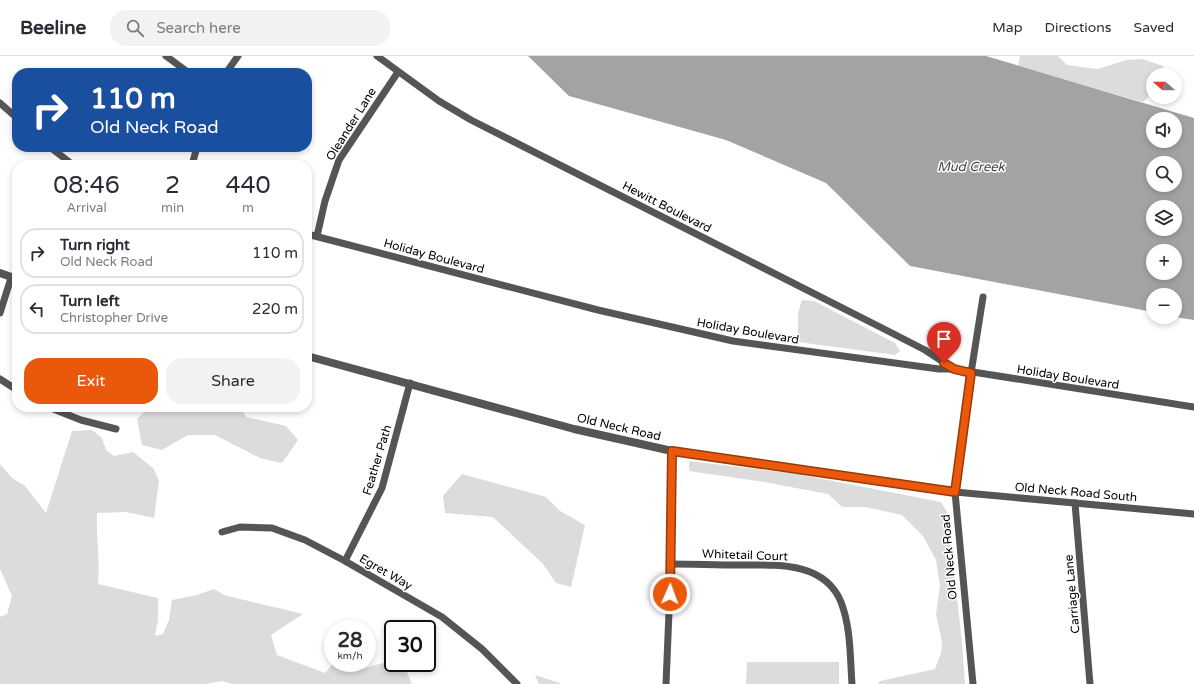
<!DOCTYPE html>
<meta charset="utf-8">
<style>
:root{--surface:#fff;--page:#f2f2f3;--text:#2b2b33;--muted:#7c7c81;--line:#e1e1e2;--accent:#ea580c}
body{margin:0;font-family:"Varela Round",sans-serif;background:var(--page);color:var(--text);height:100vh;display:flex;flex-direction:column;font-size:15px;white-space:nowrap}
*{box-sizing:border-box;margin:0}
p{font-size:13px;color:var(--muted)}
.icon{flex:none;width:22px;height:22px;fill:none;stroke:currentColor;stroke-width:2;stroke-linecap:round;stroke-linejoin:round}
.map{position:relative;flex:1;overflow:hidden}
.side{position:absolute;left:12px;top:104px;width:300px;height:252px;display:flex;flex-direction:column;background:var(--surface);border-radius:16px;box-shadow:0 2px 6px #0003}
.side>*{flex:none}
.banner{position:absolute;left:12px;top:12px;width:300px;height:84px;border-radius:16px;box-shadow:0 2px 6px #0003;background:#1a4fa0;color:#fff;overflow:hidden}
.needle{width:26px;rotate:290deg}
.tools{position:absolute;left:1146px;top:12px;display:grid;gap:8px}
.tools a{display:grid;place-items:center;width:36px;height:36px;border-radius:50%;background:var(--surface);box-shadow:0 2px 6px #0003;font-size:20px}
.speed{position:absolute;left:324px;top:564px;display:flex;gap:8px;font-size:20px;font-weight:700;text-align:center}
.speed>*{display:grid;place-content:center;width:52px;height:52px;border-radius:50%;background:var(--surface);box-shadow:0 2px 6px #0003;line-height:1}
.speed small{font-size:10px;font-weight:400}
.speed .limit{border:2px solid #111;border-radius:6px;background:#fff;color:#111}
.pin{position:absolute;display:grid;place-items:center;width:34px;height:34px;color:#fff;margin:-41px -17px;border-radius:50% 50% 50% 0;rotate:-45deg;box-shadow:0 0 4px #0007}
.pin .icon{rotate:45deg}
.me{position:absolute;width:44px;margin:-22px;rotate:2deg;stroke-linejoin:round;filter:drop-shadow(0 0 3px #0008)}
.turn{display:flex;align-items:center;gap:14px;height:84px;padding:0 12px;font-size:18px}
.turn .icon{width:52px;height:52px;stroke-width:2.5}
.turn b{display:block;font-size:28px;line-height:34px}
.eta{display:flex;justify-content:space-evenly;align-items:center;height:68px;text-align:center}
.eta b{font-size:24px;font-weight:600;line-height:28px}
.primary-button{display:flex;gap:8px;margin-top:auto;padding:8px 12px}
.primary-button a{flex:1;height:46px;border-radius:16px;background:var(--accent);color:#fff;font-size:16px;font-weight:600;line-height:46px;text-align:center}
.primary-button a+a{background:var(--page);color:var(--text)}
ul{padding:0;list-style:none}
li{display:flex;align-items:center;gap:12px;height:50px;margin:0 8px 6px;padding:0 4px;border:2px solid var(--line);border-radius:16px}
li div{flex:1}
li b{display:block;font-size:15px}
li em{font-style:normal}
header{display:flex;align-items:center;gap:24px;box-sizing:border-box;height:56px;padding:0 20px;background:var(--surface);border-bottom:1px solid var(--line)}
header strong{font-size:19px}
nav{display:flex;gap:22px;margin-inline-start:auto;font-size:14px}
.search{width:280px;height:36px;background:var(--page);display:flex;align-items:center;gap:10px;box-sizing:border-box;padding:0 14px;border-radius:16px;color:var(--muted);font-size:15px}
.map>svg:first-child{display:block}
.green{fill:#dcdcdc}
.water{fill:#a3a3a3;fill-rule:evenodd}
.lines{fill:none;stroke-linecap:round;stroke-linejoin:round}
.minor{stroke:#555;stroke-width:7}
.tertiary{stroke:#555;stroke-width:8}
.route-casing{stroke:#983908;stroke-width:10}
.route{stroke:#ea580c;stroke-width:7}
.labels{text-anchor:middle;stroke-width:3;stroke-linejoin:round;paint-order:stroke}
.street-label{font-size:12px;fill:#000;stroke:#fff}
.water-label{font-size:13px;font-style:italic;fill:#444;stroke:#fff}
</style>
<header>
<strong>Beeline</strong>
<div class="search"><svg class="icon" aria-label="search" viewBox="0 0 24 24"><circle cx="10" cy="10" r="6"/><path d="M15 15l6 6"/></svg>Search here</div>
<nav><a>Map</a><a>Directions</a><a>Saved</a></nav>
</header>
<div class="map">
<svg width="1194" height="628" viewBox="0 0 1194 628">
<rect width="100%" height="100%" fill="#fff"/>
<g class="green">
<polygon points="1020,0 1058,0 1067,9 1098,13 1126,4 1142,3 1163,10 1164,19 1153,19 1153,36 1143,46 1018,10"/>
<polygon points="802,244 814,245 895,287 900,295 895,299 798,286 798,257"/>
<polygon points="155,351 240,351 246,361 286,370 298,384 282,407 260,402 215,379 188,379 162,394 142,389 137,363 144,356"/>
<path d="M92,374L102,382L106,394L114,400L133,396L154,413L159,425L154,462L126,456L97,457C96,481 100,504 98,528L158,542V564L155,580L163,578L169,564L172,544L197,539L214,533L224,539L303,558L271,579L277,599L325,617L333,607H357L365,612L383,607L391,614L407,616L412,628H232L222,625L205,628H0V561L7,558L12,540L0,513V408L12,422L25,430L46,457L72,375Z"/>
<polygon points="689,405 797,418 941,446 947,456 962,586 965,628 878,628 880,625 935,613 941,597 942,586 936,558 940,530 936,504 923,480 902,459 865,451 842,451 828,438 764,426 689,415"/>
<polygon points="462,418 546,441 560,455 585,469 571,531 556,527 543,508 493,461 445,457 443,440"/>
<polygon points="747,606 839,606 839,628 746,628"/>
<polygon points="535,619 560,627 560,628 539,628"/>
</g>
<path class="water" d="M528,0H986L1194,62V264L1175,261V239H1153V256L910,210L826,127L726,84L569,40ZM1153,63H1175V85H1153ZM1153,107H1175V129H1153ZM1153,151H1175V173H1153ZM1153,195H1175V217H1153Z"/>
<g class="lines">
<g class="minor">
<polyline points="166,0 189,17"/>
<polyline points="377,0 439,45 471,64 884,273 925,294 954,313"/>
<polyline points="226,17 238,0"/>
<polyline points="0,47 17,62"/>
<polyline points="50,91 73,109"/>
<polyline points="192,109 197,91"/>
<polyline points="307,178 598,254 733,285 939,313 954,313 1194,351"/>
<polyline points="317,180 325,145 339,104 398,16"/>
<polyline points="0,257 11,222"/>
<polyline points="0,323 17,334"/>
<polyline points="48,351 81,364 116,373"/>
<polyline points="955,436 1194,458"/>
<polyline points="1075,447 1090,628"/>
<polyline points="222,476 240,471 272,472 305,484 345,505 442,561 482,593 517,628"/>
<polyline points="345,505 382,432 410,327"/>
<path d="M671,508C694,508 716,509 739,509C775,509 824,505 841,546C851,572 850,601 852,628"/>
<polyline points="666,628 671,508 672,395"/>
<polyline points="973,628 955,436 971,317 983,241"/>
</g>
<g class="tertiary">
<polyline points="0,217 17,223"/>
<polyline points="307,300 574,373 672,395 955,436"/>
</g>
</g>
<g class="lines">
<g class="route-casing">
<polyline id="route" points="670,538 672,395 955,436 971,317 954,313 944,307"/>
</g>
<use href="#route" class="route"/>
</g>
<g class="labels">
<g class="street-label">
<text transform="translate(351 68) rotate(-58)" y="4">Oleander Lane</text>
<text transform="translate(667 151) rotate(27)" y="4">Hewitt Boulevard</text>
<text transform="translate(434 200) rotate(15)" y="4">Holiday Boulevard</text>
<text transform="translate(748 275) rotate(10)" y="4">Holiday Boulevard</text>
<text transform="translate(1068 321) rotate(9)" y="4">Holiday Boulevard</text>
<text transform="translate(619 371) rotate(13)" y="4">Old Neck Road</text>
<text transform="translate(377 404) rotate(-73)" y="4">Feather Path</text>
<text transform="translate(1076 436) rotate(5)" y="4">Old Neck Road South</text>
<text transform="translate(745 499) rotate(2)" y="4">Whitetail Court</text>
<text transform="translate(949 501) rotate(-95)" y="4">Old Neck Road</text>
<text transform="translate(386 516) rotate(30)" y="4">Egret Way</text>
<text transform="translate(1072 538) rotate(-95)" y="4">Carriage Lane</text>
</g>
<g class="water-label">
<text x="971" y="115">Mud Creek</text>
</g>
</g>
</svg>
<div class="tools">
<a><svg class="needle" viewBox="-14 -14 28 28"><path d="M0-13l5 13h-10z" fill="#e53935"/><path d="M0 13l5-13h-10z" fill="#7c7c81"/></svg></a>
<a><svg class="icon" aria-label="sound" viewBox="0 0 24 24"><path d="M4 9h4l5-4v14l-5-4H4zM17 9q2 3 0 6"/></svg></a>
<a><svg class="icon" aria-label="search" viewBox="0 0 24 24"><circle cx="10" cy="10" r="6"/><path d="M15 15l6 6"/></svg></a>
<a><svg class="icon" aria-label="layers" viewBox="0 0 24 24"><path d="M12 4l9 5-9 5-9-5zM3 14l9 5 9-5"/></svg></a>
<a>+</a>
<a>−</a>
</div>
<div class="speed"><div>28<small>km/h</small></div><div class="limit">30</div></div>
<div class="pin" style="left:944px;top:307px;background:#d93025"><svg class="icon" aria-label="arrive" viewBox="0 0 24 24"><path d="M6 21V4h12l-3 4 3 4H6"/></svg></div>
<svg class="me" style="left:670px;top:538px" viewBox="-20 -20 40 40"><circle r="17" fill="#ea580c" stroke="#fff" stroke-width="3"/><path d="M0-11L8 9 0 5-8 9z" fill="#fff"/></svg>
<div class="banner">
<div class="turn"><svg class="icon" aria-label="right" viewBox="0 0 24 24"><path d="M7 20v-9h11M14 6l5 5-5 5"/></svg><div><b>110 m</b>Old Neck Road</div></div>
</div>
<section class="side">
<div class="eta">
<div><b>08:46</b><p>Arrival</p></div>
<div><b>2</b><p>min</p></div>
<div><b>440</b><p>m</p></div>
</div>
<ul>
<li><svg class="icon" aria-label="right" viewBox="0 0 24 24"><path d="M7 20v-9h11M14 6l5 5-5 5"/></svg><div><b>Turn right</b><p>Old Neck Road</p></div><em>110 m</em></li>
<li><svg class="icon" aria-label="left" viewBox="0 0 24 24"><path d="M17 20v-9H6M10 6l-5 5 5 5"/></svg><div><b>Turn left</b><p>Christopher Drive</p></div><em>220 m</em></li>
</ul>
<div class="primary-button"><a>Exit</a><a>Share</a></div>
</section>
</div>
